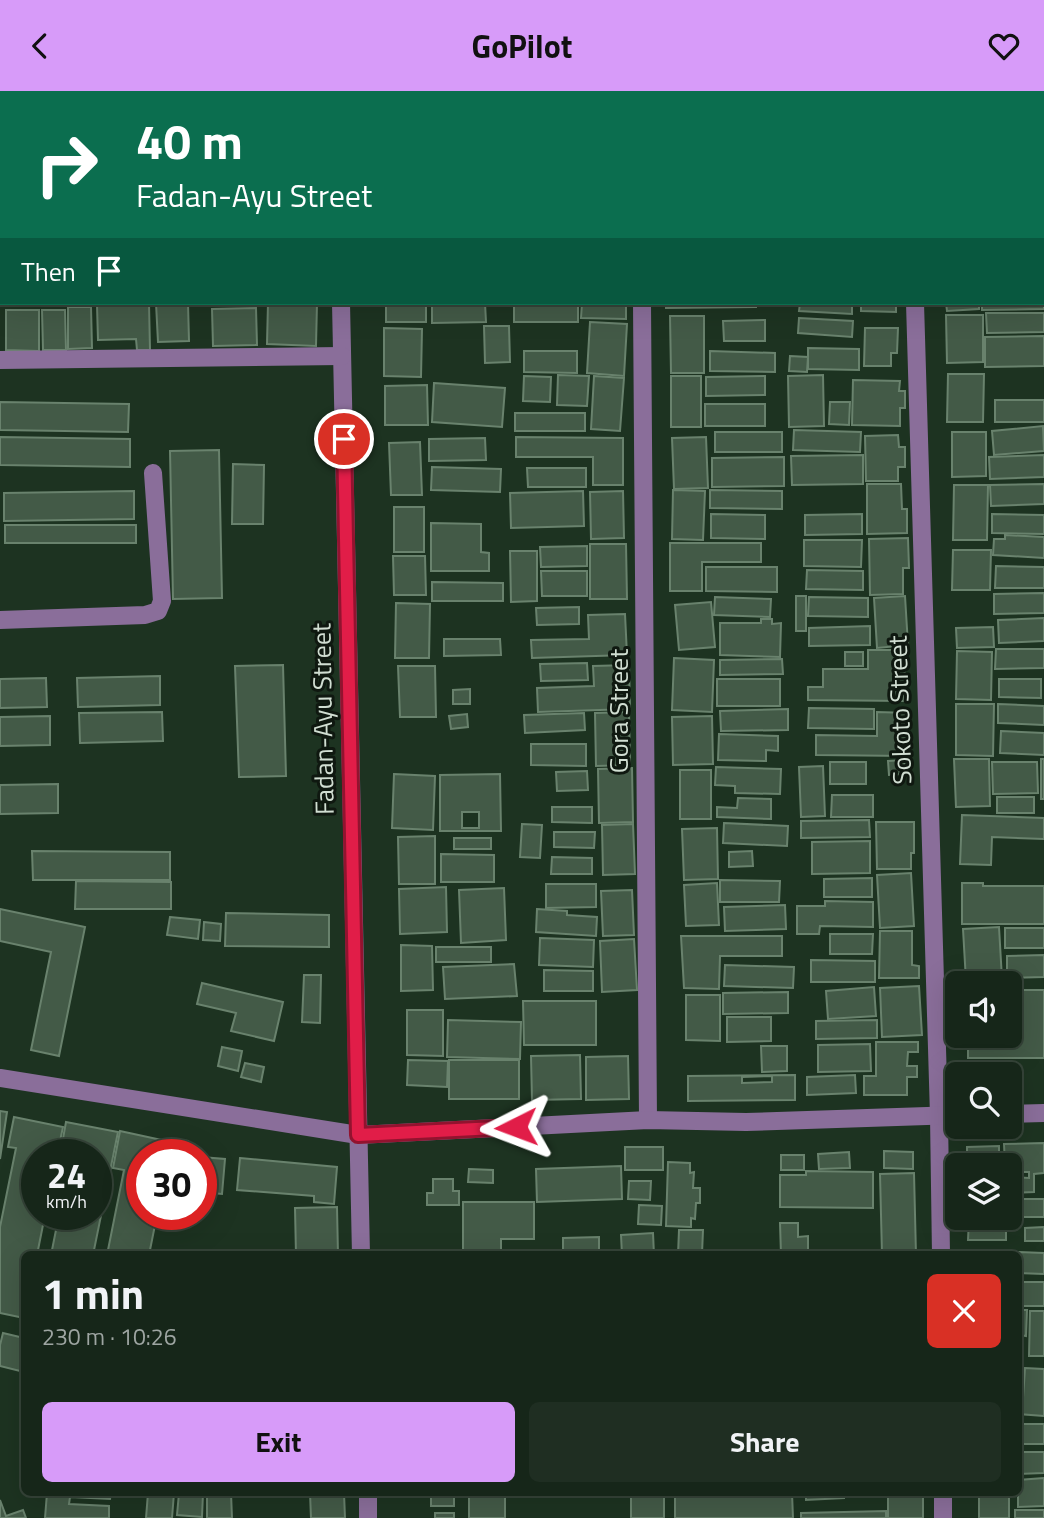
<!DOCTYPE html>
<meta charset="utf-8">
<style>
:root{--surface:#162619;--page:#1f2e22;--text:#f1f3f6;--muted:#9ea5a2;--line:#354338;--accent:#d79bf9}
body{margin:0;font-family:"Titillium Web",sans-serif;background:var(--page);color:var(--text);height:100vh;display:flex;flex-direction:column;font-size:26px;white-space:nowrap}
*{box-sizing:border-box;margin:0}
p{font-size:23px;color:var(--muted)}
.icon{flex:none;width:38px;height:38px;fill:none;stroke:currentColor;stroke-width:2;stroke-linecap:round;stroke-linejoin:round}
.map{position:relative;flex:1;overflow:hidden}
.sheet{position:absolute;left:21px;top:1160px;width:1001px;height:245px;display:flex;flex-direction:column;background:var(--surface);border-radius:10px;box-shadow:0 7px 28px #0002,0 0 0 2px var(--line)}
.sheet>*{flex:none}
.hud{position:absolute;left:0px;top:0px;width:1045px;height:214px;box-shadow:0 7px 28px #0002,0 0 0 2px var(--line);background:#0b6e4f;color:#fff;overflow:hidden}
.controls{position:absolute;left:945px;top:880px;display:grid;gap:14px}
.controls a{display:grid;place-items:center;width:77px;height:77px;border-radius:10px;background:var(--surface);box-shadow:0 7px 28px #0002,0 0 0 2px var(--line);font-size:35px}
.speed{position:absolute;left:21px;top:1048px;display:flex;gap:14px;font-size:35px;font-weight:700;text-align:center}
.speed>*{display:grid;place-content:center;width:91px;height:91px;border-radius:50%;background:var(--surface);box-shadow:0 7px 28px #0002,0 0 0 2px var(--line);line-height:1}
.speed small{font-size:18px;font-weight:400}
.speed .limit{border:10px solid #d22;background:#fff;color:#111}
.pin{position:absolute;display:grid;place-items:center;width:60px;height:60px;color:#fff;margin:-30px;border:4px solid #fff;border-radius:50%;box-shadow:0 2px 7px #0007}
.me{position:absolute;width:77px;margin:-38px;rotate:267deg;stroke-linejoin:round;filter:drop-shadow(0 0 5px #0008)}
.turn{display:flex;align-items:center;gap:24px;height:147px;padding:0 21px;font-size:32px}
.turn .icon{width:91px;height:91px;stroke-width:2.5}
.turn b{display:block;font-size:49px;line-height:60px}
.then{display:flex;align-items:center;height:66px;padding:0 21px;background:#0003;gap:14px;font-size:26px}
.round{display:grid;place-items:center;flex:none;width:74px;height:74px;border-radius:10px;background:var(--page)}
.overview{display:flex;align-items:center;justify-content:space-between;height:119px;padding:0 21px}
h1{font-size:42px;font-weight:700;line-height:52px}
.cta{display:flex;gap:14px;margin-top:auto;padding:14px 21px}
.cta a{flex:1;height:80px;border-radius:10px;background:var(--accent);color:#111;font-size:28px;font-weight:700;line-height:80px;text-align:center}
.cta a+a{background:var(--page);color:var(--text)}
header{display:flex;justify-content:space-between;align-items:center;height:91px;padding:0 21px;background:var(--accent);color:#111;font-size:32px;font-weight:700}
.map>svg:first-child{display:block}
.building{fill:#435a47;stroke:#69826d;stroke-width:2;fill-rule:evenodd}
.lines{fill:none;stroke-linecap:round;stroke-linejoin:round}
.minor{stroke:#8a6e9a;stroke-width:18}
.route-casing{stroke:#92132f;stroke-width:18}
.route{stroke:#e11d48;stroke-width:12}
.labels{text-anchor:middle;stroke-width:6;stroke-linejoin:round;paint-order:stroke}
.street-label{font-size:26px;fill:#d1ded2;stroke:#0f1810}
</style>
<header><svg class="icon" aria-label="back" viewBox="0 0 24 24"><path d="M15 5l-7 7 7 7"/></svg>GoPilot<svg class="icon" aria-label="heart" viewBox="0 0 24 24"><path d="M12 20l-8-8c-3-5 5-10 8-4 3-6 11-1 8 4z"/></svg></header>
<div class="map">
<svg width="1044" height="1427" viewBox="0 0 1044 1427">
<rect width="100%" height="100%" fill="#1d3321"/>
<g class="building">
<polygon points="1043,198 1044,218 982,219 982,212 1043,212"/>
<rect x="5" y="212" width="29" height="3"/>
<polygon points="149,212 150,259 137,259 136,248 98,249 97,214"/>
<polygon points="156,212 188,212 189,250 158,251"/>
<polygon points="268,212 317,212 316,255 267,253"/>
<rect x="386" y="212" width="40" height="19"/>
<polygon points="432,212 485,212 486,231 432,232"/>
<rect x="514" y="212" width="64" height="19"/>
<polygon points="582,212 626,212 626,228 581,227"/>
<polygon points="666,212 756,212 756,216 666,217"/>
<polygon points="800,212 852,212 852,223 799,220"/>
<polygon points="861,212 896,212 896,221 861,220"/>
<polygon points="946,212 979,212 979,218 947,220"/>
<polygon points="68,216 91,216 92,257 68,258"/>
<polygon points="256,217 257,254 213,255 212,218"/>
<polygon points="6,219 39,219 39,260 6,259"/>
<polygon points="42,219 65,219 66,259 43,259"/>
<polygon points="986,222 1044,222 1044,241 987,242"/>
<polygon points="946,224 983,224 983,271 947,272"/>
<polygon points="670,225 704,225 704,282 671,282"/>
<polygon points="799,227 853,230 852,246 798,242"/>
<polygon points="765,229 765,250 724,250 723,230"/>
<polygon points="590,231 627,233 624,285 587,282"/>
<polygon points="484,235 509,235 510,271 485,272"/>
<polygon points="384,237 422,238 421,286 384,285"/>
<polygon points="865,237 898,237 897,262 891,262 891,275 864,275"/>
<polygon points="1044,245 1044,275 985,276 985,246"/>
<polygon points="808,257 859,258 859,279 808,278"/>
<polygon points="524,260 577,260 577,282 524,281"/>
<polygon points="710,260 775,262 775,281 710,280"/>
<polygon points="790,265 808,266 807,281 789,280"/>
<polygon points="948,283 984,283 983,331 947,331"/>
<polygon points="558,284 589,285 587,315 557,314"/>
<polygon points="823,284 824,335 789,336 788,285"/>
<polygon points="524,285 551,286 550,311 523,310"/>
<polygon points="594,285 624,287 620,340 591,338"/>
<rect x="671" y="285" width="30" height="51"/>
<polygon points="765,285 765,304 706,305 706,286"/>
<polygon points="853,289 900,290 899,300 905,300 905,317 900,317 900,335 852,334"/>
<polygon points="434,292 505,297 502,336 432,331"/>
<polygon points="427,294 428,334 385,334 385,295"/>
<rect x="995" y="309" width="49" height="22"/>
<polygon points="0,311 129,313 128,341 0,339"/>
<polygon points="830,311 850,311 849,334 829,333"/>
<rect x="705" y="313" width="60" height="22"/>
<rect x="515" y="322" width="70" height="18"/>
<polygon points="1043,335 1044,360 994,364 992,340"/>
<polygon points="794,339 861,341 860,361 793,359"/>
<rect x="715" y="341" width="67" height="20"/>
<polygon points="952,341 986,341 986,385 952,386"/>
<polygon points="898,344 899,356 905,356 905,376 898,376 898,390 866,390 865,345"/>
<polygon points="0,346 130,348 130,376 0,374"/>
<polygon points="516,346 623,347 623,394 593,394 593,366 516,366"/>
<polygon points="706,346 708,397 674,398 672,347"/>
<polygon points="485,347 486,369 429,370 429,348"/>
<polygon points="420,351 422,404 391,404 389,352"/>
<polygon points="219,359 222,507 173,508 170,360"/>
<polygon points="863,364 863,393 792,394 791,365"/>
<polygon points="1044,364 1044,386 990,388 989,366"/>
<polygon points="784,366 784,395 712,396 712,367"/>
<polygon points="233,373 264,374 263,433 232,433"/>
<polygon points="432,376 501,378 500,401 431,399"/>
<polygon points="527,377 586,377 586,396 528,396"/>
<polygon points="867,393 901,393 902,418 907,418 907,442 867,443"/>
<polygon points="1044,393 1044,413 991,415 990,394"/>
<polygon points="954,394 988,394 987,449 953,449"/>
<polygon points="673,399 705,400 703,449 672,448"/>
<polygon points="710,399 782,400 782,418 710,417"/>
<polygon points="134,400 134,428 4,430 4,402"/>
<polygon points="583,400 584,435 511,437 510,402"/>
<polygon points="623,400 624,447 591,448 590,401"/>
<rect x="394" y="416" width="30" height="45"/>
<polygon points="711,423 765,424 765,448 711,447"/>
<polygon points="862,423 862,443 805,444 805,424"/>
<polygon points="992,423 1044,424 1044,443 992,442"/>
<polygon points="431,432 481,433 481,461 489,462 489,480 431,480"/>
<rect x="5" y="434" width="131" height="18"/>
<polygon points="1005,444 1044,446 1044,467 993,464 994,448 1005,448"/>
<polygon points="908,447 909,477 903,477 903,503 870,504 869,448"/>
<polygon points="804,449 862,449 861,476 804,475"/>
<polygon points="670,452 761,452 761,471 702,471 702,500 670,500"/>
<polygon points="590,453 626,453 627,508 590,508"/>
<polygon points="587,455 587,475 541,476 540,456"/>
<polygon points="953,459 991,459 990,499 952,499"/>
<polygon points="510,460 537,460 537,510 511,511"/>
<polygon points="393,465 425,465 426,504 394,504"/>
<polygon points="996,475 1044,476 1044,497 995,497"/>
<polygon points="706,476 777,476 777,501 706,500"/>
<polygon points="807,479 863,480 863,499 806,498"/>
<polygon points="541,480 587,480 587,505 542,505"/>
<polygon points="432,491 503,492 503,510 432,510"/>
<polygon points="1044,502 1044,522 994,523 994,503"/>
<rect x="796" y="505" width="10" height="35"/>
<polygon points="905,505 908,554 877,557 874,507"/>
<polygon points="715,506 771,508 770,526 714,524"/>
<polygon points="809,506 868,507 868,526 808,525"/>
<polygon points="711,511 715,556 679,559 675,514"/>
<polygon points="396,512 430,513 429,567 395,567"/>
<polygon points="579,516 579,533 537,534 536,517"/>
<polygon points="625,523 627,564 532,567 531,549 589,548 588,524"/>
<polygon points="1044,527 1044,550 999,552 998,529"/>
<polygon points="761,528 772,528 772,533 781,532 780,566 720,564 720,532 761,532"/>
<polygon points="870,535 870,554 809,555 809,537"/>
<polygon points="993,536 994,556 957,557 956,537"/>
<polygon points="444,548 500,548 501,564 444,565"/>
<polygon points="996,558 1044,558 1044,577 995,578"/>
<polygon points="868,559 905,559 904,610 808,609 808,596 823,596 823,578 868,578"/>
<polygon points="957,560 992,561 991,609 956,608"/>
<rect x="845" y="561" width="18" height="14"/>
<polygon points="674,567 714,569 712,621 672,619"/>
<polygon points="782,568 783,583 720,584 720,569"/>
<polygon points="587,572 588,589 541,590 540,573"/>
<polygon points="283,574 286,685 239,686 235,575"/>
<polygon points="629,574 630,618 538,621 537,597 594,595 593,575"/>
<polygon points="398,575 435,575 436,626 400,626"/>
<polygon points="160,585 160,614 78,616 77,587"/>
<polygon points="46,587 47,616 0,617 0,588"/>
<rect x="717" y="588" width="63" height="27"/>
<polygon points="999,588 1041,588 1041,607 999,606"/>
<polygon points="470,598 470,613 453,613 453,599"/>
<polygon points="956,613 994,613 993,665 956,664"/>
<polygon points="998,613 1044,615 1044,634 998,632"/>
<polygon points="809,617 874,618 874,638 808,637"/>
<polygon points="788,618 788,639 721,640 720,620"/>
<polygon points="162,621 163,650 80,652 79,622"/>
<polygon points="629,621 630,674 596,675 595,622"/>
<polygon points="877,621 909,622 908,665 816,664 816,644 877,645"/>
<polygon points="584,622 585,639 525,642 524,624"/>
<polygon points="467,623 468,636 451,638 449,625"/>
<polygon points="50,625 50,654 0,655 0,626"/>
<polygon points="712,625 713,673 673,674 672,626"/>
<polygon points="1001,640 1044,642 1044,664 1000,662"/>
<polygon points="719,643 778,645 778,660 766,659 766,670 718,669"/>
<polygon points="531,653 586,653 586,675 531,674"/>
<polygon points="954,668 989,668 990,715 956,716"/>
<rect x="1041" y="668" width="3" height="40"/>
<polygon points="904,669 905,683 889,684 888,670"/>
<rect x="830" y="671" width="36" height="22"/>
<polygon points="992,671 1037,671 1038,702 993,703"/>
<polygon points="823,675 825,725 801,726 799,676"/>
<polygon points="716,676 781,678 780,703 735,702 735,695 715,694"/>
<polygon points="632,677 633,731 599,732 598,678"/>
<rect x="680" y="679" width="31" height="49"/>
<polygon points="587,680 588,699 557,700 556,681"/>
<polygon points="394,683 435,685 433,739 392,737"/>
<path d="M500,683L501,740H440V684ZM462,721H479V737H462Z"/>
<polygon points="58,693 58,722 0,723 0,694"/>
<polygon points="832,704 873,704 873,726 831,726"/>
<rect x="997" y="706" width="37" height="16"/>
<polygon points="738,707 771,708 771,728 717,726 717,716 737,717"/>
<polygon points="552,716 592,716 592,732 552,731"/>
<polygon points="962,724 1044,727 1044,748 992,746 991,774 960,773"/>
<polygon points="869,729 870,746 801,747 801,730"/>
<polygon points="876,731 914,731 914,762 911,762 911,778 877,778"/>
<polygon points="724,732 788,735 787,755 723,752"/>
<polygon points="522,733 542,734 540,767 520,766"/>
<polygon points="633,733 635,783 603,784 602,734"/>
<polygon points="717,737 718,788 684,789 682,738"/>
<polygon points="554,741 595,741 594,757 554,756"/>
<polygon points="435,745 435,793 399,793 398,746"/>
<rect x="454" y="747" width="37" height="11"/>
<polygon points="870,750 870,782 812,783 812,751"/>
<polygon points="32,760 170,761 170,789 33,789"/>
<polygon points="752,760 753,775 729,776 729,761"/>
<polygon points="441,763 494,764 494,791 441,791"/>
<polygon points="552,766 592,767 592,783 551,783"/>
<polygon points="911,782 914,835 880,837 877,784"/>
<polygon points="872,787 872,806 824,806 824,788"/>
<polygon points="720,789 780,790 779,811 720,811"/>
<polygon points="76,790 171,791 171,818 75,818"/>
<polygon points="717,792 719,834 686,835 684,794"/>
<polygon points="962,792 983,792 983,795 1044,795 1044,833 962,833"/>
<polygon points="546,793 596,793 596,816 546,817"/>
<polygon points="446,796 447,841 400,843 399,798"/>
<polygon points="504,797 506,849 461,852 459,799"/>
<polygon points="632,799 634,844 603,845 601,800"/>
<polygon points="825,810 873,811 873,836 820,835 819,843 797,843 797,815 825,815"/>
<polygon points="785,814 786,838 725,840 724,816"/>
<polygon points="0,818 85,836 59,965 31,959 51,861 0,850"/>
<polygon points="537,818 567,820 567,824 597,826 596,845 536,841"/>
<polygon points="226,822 329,824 329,856 225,855"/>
<polygon points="170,826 200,829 198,848 167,844"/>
<polygon points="204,831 221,833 220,850 203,849"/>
<polygon points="999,836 1002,888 966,890 963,838"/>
<rect x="1005" y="837" width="39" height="20"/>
<polygon points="880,840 912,840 912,874 919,875 919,887 879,887"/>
<polygon points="830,843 873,843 872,863 830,863"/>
<polygon points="681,845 782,845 782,865 720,865 719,898 684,897"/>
<polygon points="540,847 594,849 593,876 539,874"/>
<polygon points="634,848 637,899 602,901 600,850"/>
<polygon points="401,854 432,855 433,899 401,900"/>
<rect x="436" y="856" width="55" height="15"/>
<polygon points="1044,864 1044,886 1007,887 1007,865"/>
<polygon points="811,869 875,870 875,891 811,891"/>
<polygon points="514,873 517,905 445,908 443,876"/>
<polygon points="725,874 794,876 793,897 724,895"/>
<polygon points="544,879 593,880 593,900 544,900"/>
<polygon points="304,884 321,884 320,932 302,931"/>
<polygon points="202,892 283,911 274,950 231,940 236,922 197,913"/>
<polygon points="919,895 922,944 882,946 880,897"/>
<polygon points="874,896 876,925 828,928 826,900"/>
<polygon points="1010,899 1044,899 1044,967 968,967 968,945 1010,945"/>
<polygon points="788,901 788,922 723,923 723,902"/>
<polygon points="686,904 720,904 720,950 686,949"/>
<polygon points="523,910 596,910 596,954 524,954"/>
<polygon points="407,919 443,919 443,965 407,964"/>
<polygon points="727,926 771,926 771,950 727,951"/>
<polygon points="448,929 521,931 520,968 447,966"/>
<polygon points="877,929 877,947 816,948 816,930"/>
<polygon points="876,951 918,951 918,961 908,961 907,975 917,975 917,986 907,986 907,1004 864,1004 864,985 876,985"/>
<polygon points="870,953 871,980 818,981 818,954"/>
<polygon points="761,955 787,955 787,980 762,981"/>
<polygon points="222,956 242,960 238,980 218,975"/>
<polygon points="580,964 581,1008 532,1009 531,965"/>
<polygon points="628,965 629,1008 586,1009 586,966"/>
<polygon points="408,969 448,970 447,996 407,994"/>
<rect x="449" y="969" width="70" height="39"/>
<polygon points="245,972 264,976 261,991 241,986"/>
<path d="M795,984V1009L688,1010V985ZM772,985V991L742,992V986Z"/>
<polygon points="855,984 856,1002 807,1004 807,986"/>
<polygon points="0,1020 7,1021 0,1068"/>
<polygon points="14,1026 63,1036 57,1064 37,1064 37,1124 45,1124 37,1164 24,1164 24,1227 0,1222 0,1136 16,1057 8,1056"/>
<polygon points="66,1031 118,1041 93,1164 51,1164 59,1124 96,1124 96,1064 60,1064"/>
<polygon points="120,1040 171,1051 169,1064 142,1064 142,1124 157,1124 149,1164 107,1164 124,1079 113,1077"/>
<polygon points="174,1049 188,1050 187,1064 173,1064"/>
<polygon points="1044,1052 1044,1082 1034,1083 1034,1101 1010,1102 1010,1086 1029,1087 1029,1081 1010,1081 1010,1074 1005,1074 1004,1053"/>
<polygon points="999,1055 999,1074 967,1074 967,1056"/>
<rect x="625" y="1056" width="38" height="23"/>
<polygon points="884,1060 913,1061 913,1078 884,1077"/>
<polygon points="849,1061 850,1077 819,1078 818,1063"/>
<rect x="781" y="1064" width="23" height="15"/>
<polygon points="201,1066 225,1068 222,1103 201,1101"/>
<polygon points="240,1067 337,1076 334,1113 314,1111 314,1105 237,1099"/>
<polygon points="668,1071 690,1072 690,1082 694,1081 693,1097 700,1097 700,1112 696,1112 695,1128 691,1127 691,1136 666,1135"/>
<polygon points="621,1075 622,1108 537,1111 536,1078"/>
<polygon points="469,1078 493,1079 493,1092 468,1091"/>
<polygon points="806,1080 873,1081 873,1117 780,1116 780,1084 806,1084"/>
<polygon points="914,1082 916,1164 882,1164 880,1083"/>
<polygon points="433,1088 453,1088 453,1100 459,1100 459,1114 427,1114 427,1102 433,1102"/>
<polygon points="629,1090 651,1090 650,1109 628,1108"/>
<rect x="1010" y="1108" width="34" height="18"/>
<polygon points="463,1111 534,1111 534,1148 501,1148 501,1164 463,1164"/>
<polygon points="639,1114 662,1115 661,1134 638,1133"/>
<polygon points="337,1116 338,1164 296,1164 295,1117"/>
<polygon points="969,1127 1006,1127 1006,1149 968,1149"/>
<polygon points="780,1132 798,1132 798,1146 808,1145 808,1164 781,1164"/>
<polygon points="1044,1136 1044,1150 1025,1150 1025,1137"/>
<polygon points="679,1139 703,1139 702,1163 712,1164 678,1164"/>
<polygon points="653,1142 654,1164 622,1164 621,1144"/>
<polygon points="599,1146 599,1164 563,1164 563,1147"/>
<polygon points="1019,1161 1044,1162 1044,1183 1018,1182"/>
<rect x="1018" y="1191" width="26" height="24"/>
<polygon points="1018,1219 1027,1219 1026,1245 1020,1244 1020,1248"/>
<polygon points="1030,1220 1044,1220 1044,1265 1029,1265"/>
<polygon points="3,1242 24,1247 22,1259 24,1260 24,1281 0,1275 0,1254"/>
<polygon points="1025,1277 1044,1278 1044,1325 1018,1323 1018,1306 1023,1307"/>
<rect x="1022" y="1333" width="22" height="20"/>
<polygon points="1018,1361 1044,1361 1044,1382 1018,1383"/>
<polygon points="1044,1387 1044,1415 1018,1416 1018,1389"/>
<polygon points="47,1402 111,1402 110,1408 70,1406 69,1413 109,1415 109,1427 45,1427"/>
<polygon points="148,1402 174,1402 172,1427 146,1427"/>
<polygon points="179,1402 203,1402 202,1426 177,1424"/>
<polygon points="207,1402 231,1402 232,1427 207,1427"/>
<polygon points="310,1402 344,1402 345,1427 311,1427"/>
<rect x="431" y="1402" width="23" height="13"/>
<rect x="469" y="1402" width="36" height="25"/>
<rect x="631" y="1402" width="33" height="25"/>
<polygon points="675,1402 792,1402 793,1427 675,1427"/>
<polygon points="806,1402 844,1402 844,1407 806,1409"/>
<rect x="888" y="1402" width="35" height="25"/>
<rect x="979" y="1402" width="30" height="25"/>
<polygon points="0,1409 6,1425 23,1419 26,1427 0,1427"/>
<rect x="1015" y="1419" width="29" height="8"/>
<polygon points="886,1420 886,1427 801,1427 801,1422"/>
<rect x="435" y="1422" width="19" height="5"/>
</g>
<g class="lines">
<g class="minor">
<polyline points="336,0 336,2"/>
<polyline points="640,0 640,2"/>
<polyline points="799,0 802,2"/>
<polyline points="0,1 51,0"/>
<polyline points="1043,63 1044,63"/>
<polyline points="341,212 361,1164"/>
<polyline points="642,212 648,1029"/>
<polyline points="915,212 939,1025 941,1164"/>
<polyline points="0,269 342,265"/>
<polyline points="0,529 145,524 158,520 162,510 153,382"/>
<polyline points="0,987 358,1044 648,1029 746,1031 957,1024"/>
<polyline points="1010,1023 1044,1022"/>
<polyline points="368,1402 368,1427"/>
<polyline points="943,1402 943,1427"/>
</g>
</g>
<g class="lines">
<g class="route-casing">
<polyline id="route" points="344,348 358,1044 516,1036"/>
</g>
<use href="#route" class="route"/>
</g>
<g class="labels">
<g class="street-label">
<text transform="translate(900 619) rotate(-92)" y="9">Sokoto Street</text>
<text transform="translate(619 620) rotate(-90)" y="9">Gora Street</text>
<text transform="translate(323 628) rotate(-91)" y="9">Fadan-Ayu Street</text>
</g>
</g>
</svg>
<div class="controls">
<a><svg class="icon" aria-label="sound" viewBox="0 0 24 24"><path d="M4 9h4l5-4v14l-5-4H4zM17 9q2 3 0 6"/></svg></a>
<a><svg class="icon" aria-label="search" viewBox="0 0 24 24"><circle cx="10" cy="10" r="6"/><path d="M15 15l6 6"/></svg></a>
<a><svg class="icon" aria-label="layers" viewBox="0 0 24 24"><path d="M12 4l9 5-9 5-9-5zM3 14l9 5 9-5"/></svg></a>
</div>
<div class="speed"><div>24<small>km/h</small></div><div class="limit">30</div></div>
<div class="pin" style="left:344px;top:348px;background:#d93025"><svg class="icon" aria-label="arrive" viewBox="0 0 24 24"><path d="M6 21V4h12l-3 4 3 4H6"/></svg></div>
<svg class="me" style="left:516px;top:1036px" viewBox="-20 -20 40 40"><path d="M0-17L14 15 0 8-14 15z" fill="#e11d48" stroke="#fff" stroke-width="4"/></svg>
<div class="hud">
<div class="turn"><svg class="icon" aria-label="right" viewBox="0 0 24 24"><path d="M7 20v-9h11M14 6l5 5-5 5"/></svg><div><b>40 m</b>Fadan-Ayu Street</div></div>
<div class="then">Then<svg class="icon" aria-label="arrive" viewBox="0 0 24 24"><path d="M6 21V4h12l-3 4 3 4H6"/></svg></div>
</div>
<section class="sheet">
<div class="overview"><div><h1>1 min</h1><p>230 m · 10:26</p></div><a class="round" style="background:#d93025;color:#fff"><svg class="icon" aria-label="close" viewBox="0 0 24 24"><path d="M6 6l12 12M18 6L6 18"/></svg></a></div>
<div class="cta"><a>Exit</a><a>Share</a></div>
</section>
</div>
